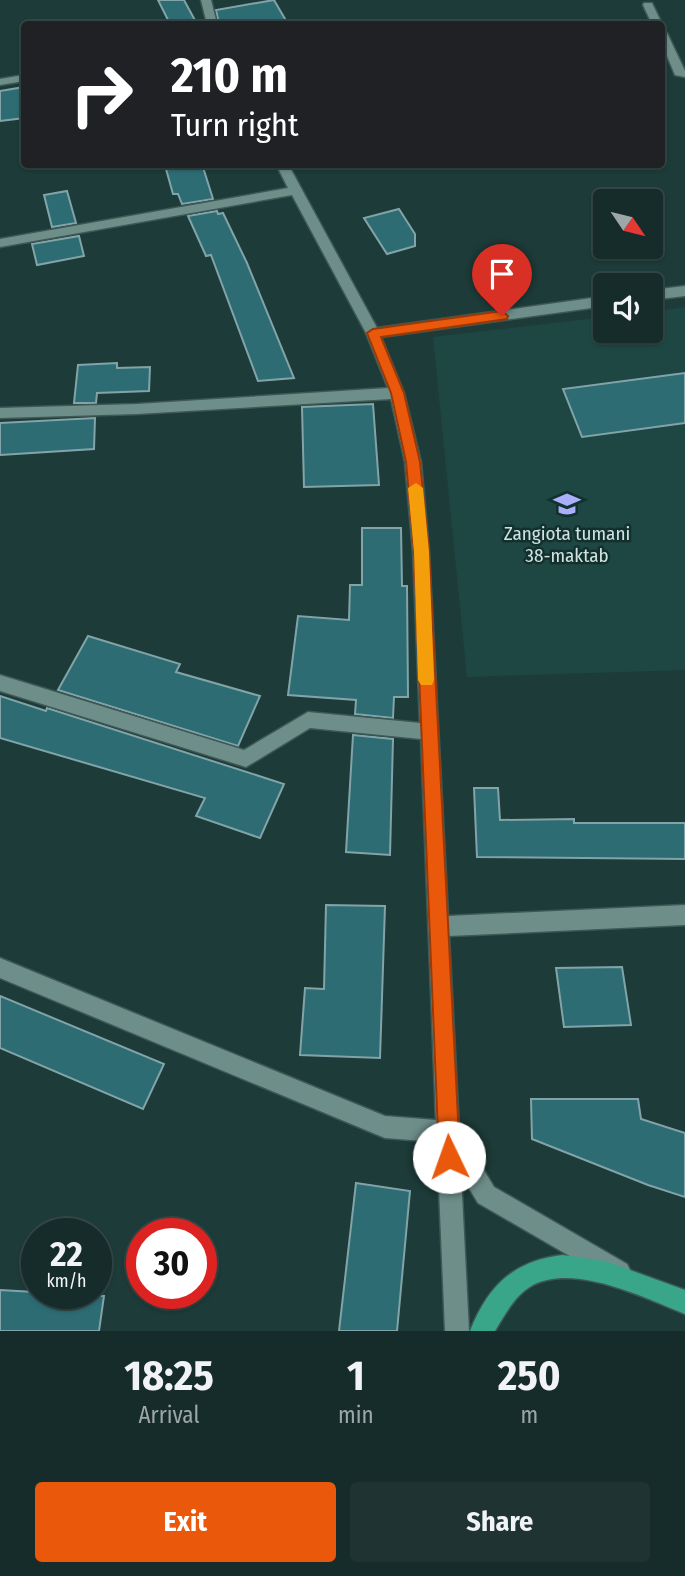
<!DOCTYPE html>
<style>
:root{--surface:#162c2a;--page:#1f3432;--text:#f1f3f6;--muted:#9ea7a8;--line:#354847;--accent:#ea580c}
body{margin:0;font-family:"Fira Sans Condensed",sans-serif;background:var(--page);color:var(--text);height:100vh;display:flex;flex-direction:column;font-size:26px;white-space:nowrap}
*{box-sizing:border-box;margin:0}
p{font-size:23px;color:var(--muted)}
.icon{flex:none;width:38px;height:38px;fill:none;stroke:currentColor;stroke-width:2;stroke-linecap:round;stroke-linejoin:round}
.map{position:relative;height:1331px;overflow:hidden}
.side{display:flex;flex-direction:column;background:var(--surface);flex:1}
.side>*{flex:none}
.top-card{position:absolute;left:21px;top:21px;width:644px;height:147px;border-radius:7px;box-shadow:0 2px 5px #0004,0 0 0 2px var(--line);background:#202124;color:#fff;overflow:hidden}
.needle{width:46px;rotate:125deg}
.tools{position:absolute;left:593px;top:189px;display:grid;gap:14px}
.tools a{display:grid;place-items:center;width:70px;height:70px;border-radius:7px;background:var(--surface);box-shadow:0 2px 5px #0004,0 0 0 2px var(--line);font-size:35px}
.speed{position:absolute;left:21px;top:1218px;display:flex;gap:14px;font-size:35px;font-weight:700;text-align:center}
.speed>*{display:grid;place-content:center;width:91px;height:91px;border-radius:50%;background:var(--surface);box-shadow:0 2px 5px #0004,0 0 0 2px var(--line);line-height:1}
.speed small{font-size:18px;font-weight:400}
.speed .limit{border:10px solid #d22;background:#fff;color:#111}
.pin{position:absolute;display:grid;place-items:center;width:60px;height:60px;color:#fff;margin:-72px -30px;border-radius:50% 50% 50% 0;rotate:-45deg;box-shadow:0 0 7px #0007}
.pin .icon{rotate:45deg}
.me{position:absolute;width:77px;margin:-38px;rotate:357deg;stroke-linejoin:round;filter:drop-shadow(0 0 5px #0008)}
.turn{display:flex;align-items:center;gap:24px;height:147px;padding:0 35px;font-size:32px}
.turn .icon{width:91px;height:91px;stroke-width:2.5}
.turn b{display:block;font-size:49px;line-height:60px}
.eta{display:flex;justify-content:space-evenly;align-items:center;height:119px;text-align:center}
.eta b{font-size:42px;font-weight:700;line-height:49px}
.cta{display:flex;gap:14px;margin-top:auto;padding:14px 35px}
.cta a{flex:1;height:80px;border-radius:7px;background:var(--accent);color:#fff;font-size:28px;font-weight:700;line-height:80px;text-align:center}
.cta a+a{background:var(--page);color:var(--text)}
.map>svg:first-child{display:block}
.built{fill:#1e4743}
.building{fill:#2d6c73;stroke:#82a4a8;stroke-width:2}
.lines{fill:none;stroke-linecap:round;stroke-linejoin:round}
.minor-casing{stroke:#3d5855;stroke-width:3}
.major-casing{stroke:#3d5855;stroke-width:3}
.minor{fill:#6e8e8a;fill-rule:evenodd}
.major{fill:#39a589;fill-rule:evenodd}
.route{fill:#ea580c;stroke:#983908;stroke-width:2}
.slow{fill:#f59e0b}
.labels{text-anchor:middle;stroke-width:5;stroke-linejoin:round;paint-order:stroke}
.poi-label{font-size:19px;fill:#d1e2e0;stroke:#12312e}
</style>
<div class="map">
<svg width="685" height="1331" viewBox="0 0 685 1331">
<rect width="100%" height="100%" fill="#1d3b38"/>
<polygon class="built" points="685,307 685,670 467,677 433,337 605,317 606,331 651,331 651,312"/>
<g class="building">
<polygon points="158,0 184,0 197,24 170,24"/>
<polygon points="274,0 288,24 219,24 216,10"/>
<polygon points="24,87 24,118 0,121 0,91"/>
<polygon points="192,164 202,164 213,199 182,204 178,194 173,194 166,169"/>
<polygon points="67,191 76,223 52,227 44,195"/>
<polygon points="399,209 415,234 415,246 387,254 364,218"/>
<polygon points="217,211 218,214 223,213 247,263 294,378 258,381 211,255 206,256 188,216"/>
<polygon points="79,236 84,256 37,265 32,244"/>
<polygon points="117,363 117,368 150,367 149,391 97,393 96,403 74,403 78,365"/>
<polygon points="685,373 685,423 582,437 563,389"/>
<polygon points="373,404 379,485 304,487 302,407"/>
<polygon points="95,418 94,449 0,455 0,423"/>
<polygon points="362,528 401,528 402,586 407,586 408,697 394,697 393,718 355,714 356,700 288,695 298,616 349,620 350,585 362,585"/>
<polygon points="88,636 180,664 176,672 260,696 238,746 58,690"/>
<polygon points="0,696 46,711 47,708 284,784 260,838 196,816 205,798 0,738"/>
<polygon points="353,735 393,739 390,855 346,852"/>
<polygon points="474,788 498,788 500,820 574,819 574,823 685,823 685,859 477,857"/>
<polygon points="326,905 385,906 380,1058 300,1055 305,988 324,989"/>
<polygon points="622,967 631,1025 564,1027 556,968"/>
<polygon points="0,996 164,1064 143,1109 0,1048"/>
<polygon points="531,1099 638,1099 641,1119 685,1133 685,1197 648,1185 532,1139"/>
<polygon points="356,1183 410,1191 397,1331 339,1331"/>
<polygon points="0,1290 104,1296 99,1331 0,1331"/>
</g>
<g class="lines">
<g class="minor-casing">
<g id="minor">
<polygon points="201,0 211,0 217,24 207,24"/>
<polygon points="644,3 652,3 662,24 662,25 652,24 643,5"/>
<polygon points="662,30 667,33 685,71 685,77 675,75 662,44"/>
<polygon points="24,75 24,81 0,85 0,79"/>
<polygon points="276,164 288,164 377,328 606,296 606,306 381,337 404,393 421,462 429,552 448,916 685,905 685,925 449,936 459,1129 494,1187 627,1264 631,1272 627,1280 619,1284 611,1280 478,1203 461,1175 469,1331 445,1331 437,1142 385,1138 0,978 0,958 385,1116 436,1120 421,739 310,728 246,767 0,691 0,675 244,750 308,712 420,723 413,552 405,462 391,399 137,414 0,418 0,408 137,404 388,388 366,333 292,195 0,247 0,239 288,188"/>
<polygon points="685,286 685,296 651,300 651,290"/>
</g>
</g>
<g class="major-casing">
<path id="major" d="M563,1255L605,1261L685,1290V1314C646,1298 574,1263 533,1285C516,1294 505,1314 495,1331H470C488,1286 513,1261 563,1255Z"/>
</g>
<use href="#minor" class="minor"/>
<use href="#major" class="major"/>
</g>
<polygon class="route" points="502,311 508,316 507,319 381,337 404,393 420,462 429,552 460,1157 457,1164 449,1167 442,1164 439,1157 414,552 406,462 391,393 367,333 373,329"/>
<polygon class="slow" points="416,483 423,488 429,552 434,680 432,685 421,685 418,680 414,552 408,488"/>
<defs>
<g id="school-bare" transform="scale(2.1)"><path d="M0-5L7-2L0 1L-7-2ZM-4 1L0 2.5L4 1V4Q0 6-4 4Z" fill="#aaaffb" stroke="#12312e" stroke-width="2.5" paint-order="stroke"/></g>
</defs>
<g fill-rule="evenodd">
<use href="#school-bare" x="567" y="504"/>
</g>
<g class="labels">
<g class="poi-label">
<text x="567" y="540">Zangiota tumani<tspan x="567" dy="22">38-maktab</tspan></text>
</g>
</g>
</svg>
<div class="tools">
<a><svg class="needle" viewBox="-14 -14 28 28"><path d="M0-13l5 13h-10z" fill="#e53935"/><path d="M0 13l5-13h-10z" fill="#9ea7a8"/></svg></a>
<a><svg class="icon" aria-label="sound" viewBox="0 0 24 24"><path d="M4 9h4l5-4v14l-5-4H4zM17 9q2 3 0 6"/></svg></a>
</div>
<div class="speed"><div>22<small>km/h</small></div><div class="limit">30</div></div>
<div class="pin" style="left:502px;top:316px;background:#d93025"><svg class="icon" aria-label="arrive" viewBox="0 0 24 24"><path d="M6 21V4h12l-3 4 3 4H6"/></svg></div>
<svg class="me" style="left:449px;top:1157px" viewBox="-20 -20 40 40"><circle r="19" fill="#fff"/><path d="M0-13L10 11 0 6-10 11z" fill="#ea580c"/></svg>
<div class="top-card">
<div class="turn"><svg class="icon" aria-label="right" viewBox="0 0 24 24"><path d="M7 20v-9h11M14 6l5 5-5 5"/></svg><div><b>210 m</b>Turn right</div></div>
</div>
</div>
<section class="side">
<div class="eta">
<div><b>18:25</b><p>Arrival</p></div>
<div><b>1</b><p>min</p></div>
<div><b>250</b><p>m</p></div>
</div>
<div class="cta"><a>Exit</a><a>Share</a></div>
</section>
